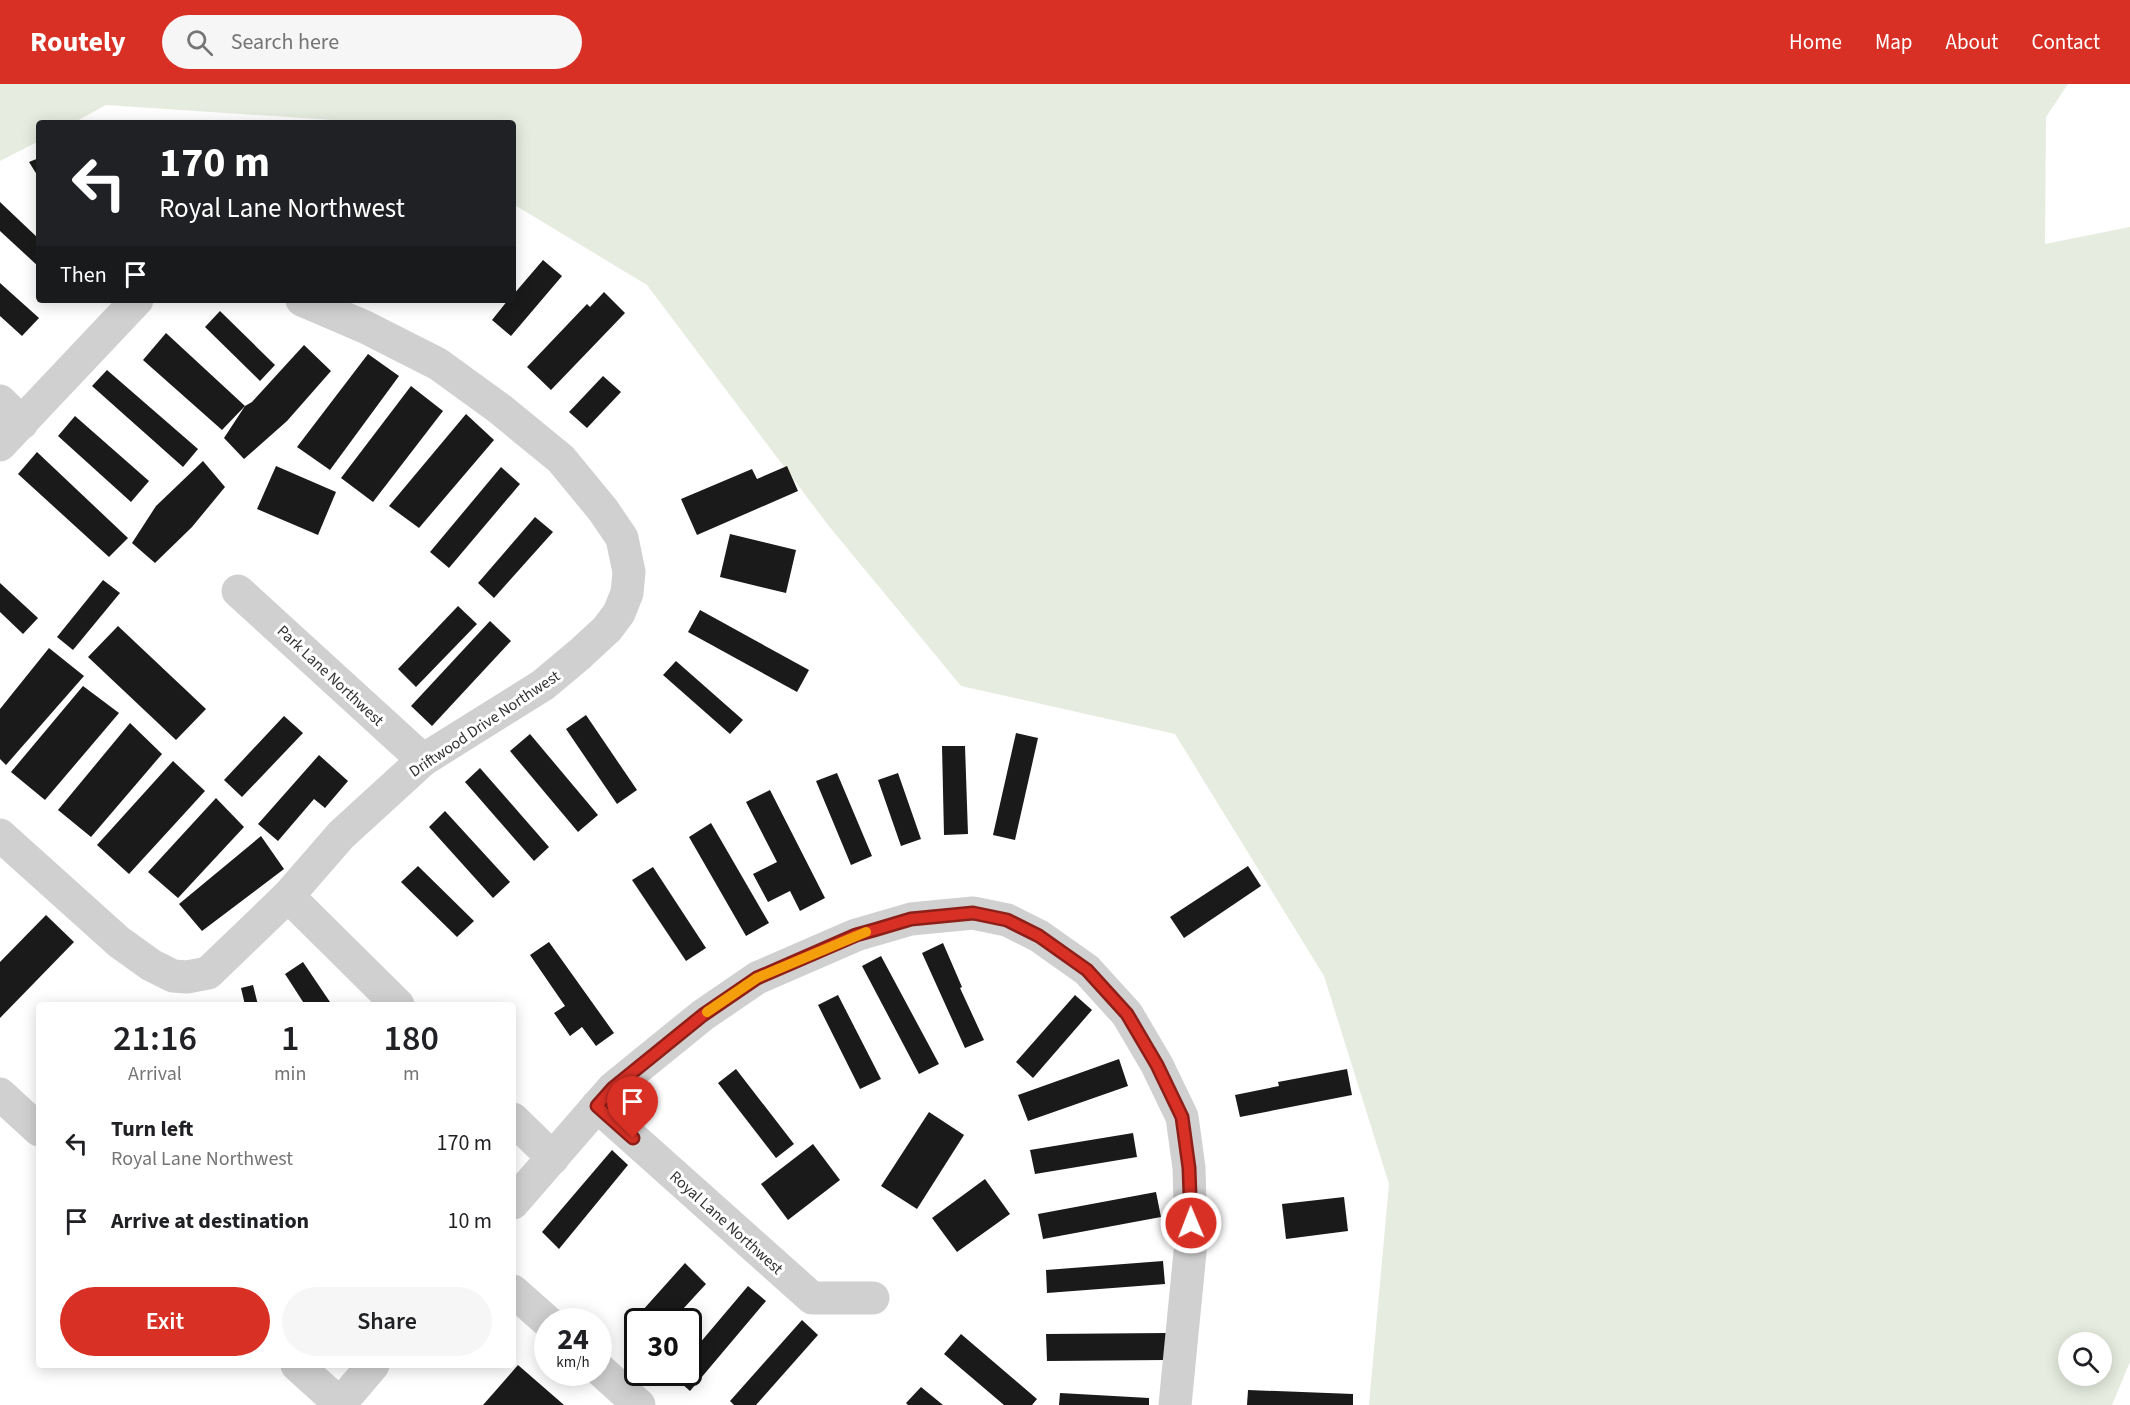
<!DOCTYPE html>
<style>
:root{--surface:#fff;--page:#f6f6f6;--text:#202124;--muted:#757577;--accent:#d93025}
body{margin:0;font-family:"Source Sans 3",sans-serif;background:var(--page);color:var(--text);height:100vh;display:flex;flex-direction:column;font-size:22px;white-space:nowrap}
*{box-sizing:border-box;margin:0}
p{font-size:20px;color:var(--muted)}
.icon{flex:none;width:33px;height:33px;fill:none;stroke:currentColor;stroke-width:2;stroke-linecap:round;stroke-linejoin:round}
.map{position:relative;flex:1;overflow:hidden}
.drawer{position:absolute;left:36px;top:918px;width:480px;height:366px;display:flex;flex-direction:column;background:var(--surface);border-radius:6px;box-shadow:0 3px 15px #0003}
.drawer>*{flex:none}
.banner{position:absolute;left:36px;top:36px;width:480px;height:183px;border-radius:6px;box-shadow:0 3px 15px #0003;background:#202124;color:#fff;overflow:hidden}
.controls{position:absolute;left:2058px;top:1248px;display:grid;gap:12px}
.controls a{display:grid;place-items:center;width:54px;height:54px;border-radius:50%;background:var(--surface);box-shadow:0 3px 15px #0003;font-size:30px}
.speed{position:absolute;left:534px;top:1224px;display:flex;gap:12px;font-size:30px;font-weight:700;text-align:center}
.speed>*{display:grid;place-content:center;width:78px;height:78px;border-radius:50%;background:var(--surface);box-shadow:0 3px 15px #0003;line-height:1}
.speed small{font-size:15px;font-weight:400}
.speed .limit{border:3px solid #111;border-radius:9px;background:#fff;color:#111}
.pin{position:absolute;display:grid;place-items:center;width:51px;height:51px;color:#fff;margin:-62px -26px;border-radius:50% 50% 50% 0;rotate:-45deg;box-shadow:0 0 6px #0007}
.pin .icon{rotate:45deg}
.me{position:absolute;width:66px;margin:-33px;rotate:359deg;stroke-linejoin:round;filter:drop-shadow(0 0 4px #0008)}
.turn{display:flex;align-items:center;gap:21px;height:126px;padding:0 24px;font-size:27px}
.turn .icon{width:78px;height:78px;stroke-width:2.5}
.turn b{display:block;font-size:42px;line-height:51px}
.then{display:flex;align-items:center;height:57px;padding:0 24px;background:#0003;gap:12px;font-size:22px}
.eta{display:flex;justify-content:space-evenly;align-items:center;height:102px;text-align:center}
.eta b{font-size:36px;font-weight:600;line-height:42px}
.action{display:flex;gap:12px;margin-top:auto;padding:12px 24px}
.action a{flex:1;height:69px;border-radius:36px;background:var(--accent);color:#fff;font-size:24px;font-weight:600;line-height:69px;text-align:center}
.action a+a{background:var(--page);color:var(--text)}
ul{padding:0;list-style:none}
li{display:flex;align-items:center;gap:18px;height:78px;padding:0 24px}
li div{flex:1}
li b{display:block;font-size:22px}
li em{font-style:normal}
header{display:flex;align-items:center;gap:36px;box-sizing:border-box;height:84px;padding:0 30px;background:var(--accent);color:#fff}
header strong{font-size:28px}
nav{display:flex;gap:33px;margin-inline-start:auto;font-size:21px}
.search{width:420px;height:54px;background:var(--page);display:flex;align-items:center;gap:15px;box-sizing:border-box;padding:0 21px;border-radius:33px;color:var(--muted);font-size:22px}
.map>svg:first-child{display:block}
.green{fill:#e6ecdf;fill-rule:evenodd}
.building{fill:#1a1a1a}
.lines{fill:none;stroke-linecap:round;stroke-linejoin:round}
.minor{stroke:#d0d0d0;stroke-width:33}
.tertiary{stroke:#d0d0d0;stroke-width:33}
.route-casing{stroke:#8d1f18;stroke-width:15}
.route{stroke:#d93025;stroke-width:10}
.slow{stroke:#f59e0b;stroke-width:10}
.labels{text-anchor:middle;stroke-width:6;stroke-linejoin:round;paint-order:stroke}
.street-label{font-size:16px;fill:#333;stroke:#fff}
</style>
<header>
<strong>Routely</strong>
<div class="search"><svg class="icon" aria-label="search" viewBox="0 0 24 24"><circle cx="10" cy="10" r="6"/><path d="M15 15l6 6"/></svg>Search here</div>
<nav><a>Home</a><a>Map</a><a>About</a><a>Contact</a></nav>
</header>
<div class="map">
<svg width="2130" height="1321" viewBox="0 0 2130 1321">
<rect width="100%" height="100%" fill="#fff"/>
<path class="green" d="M0,0H2068L2046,33L2045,160L2130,143V1278L2112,1321H1369L1389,1100L1324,892L1175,650L961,602L828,441L647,201L513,120V39H378L106,21L73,39H39V57L0,77ZM2068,1258H2102V1292H2068Z"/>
<g class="building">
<polygon points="39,74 39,94 29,78"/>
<polygon points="0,118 39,155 39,183 0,147"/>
<polygon points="543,176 562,192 511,252 492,236 508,216 513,216 513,211"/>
<polygon points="0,199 39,234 22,252 0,232"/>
<polygon points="604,208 625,229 551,306 527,283 587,220 590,223"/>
<polygon points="220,227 275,281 260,297 205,243"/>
<polygon points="166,249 245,322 222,346 143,276"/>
<polygon points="304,261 331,287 287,337 244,375 224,354 245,322 252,318"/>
<polygon points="368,270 399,292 330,386 297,363"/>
<polygon points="107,286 198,365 183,383 92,302"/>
<polygon points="603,292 621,308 587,344 569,328"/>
<polygon points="411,302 443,327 373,418 341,394"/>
<polygon points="466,330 494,356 419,444 389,422"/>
<polygon points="75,332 149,397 131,418 58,352"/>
<polygon points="37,368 128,454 109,473 18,390"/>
<polygon points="203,377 225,403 192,443 155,479 132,459 156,422"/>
<polygon points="276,382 336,408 318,451 257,425"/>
<polygon points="787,382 798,407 697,451 681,415 752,385 757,395"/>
<polygon points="501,383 520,400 449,484 430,468"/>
<polygon points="535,433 553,448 494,514 478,499"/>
<polygon points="730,450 796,466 786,509 720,493"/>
<polygon points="103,496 120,509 73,566 57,553"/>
<polygon points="0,499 38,534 23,550 0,528"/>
<polygon points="458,522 477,540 416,603 398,585"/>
<polygon points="700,526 809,586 797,608 688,548"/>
<polygon points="490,537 511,557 432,642 411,622"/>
<polygon points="118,542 206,625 176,656 88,573"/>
<polygon points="49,564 84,592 6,681 0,675 0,625"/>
<polygon points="676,577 743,636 730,650 663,591"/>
<polygon points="83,602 119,629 45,716 11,688"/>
<polygon points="586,631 637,706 617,720 566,645"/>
<polygon points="284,632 303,649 242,713 224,696"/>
<polygon points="130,639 162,670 91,753 58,726"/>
<polygon points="1016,649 1038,654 1015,756 993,751"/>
<polygon points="530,650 598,731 578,748 510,667"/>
<polygon points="942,662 965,662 968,750 944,751"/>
<polygon points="319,671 348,697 325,724 314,715 278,757 258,740"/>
<polygon points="173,677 205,707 129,790 97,761"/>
<polygon points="480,684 549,763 534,777 465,698"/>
<polygon points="837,689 872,772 851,781 816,697"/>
<polygon points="898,689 921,755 901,762 878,696"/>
<polygon points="770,706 825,814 800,827 790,807 768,818 753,790 777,778 746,718"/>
<polygon points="216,714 244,743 178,814 148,788"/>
<polygon points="445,727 510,798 493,814 429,743"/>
<polygon points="711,739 769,839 746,852 689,753"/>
<polygon points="261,752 284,785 202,847 179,820"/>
<polygon points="418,782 474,837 457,853 401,798"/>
<polygon points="1248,782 1261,802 1184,854 1170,833"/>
<polygon points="653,783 706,864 686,877 632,796"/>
<polygon points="46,831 74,858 0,934 0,878"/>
<polygon points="549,858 614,949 596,962 582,943 570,952 554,929 565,922 530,871"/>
<polygon points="943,859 962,903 960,904 984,956 965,964 922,869"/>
<polygon points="881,872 939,980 919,990 862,882"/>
<polygon points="303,878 332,921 305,921 285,890"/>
<polygon points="253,901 258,921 245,921 241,904"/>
<polygon points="838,911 881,995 860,1005 818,921"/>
<polygon points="1075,911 1092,926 1033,994 1016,978"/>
<polygon points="1119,975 1128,1002 1028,1037 1018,1011"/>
<polygon points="736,985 794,1060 776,1074 718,999"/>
<polygon points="1347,985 1352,1011 1240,1033 1235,1011 1279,1002 1278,998"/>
<polygon points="929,1028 964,1051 917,1125 881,1102"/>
<polygon points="1133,1049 1137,1073 1035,1090 1030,1066"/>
<polygon points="813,1060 840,1096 788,1136 761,1100"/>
<polygon points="612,1066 628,1081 559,1165 542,1148"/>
<polygon points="985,1095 1010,1130 957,1168 932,1134"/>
<polygon points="1156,1108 1161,1133 1043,1155 1038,1130"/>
<polygon points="1344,1113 1348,1147 1286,1155 1282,1120"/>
<polygon points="1163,1177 1165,1200 1047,1209 1046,1186"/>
<polygon points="685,1179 706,1200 671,1238 638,1238 638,1257 625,1246"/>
<polygon points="748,1202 766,1217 690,1307 673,1292 676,1288 688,1288 688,1273"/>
<polygon points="802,1236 818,1251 756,1321 734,1321 730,1317"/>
<polygon points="1166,1249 1166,1276 1047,1277 1046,1250"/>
<polygon points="961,1250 1037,1315 1032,1321 1004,1321 944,1270"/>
<polygon points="518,1281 564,1321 483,1321"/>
<polygon points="921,1303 943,1321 908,1321 906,1319"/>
<polygon points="1248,1306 1353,1310 1353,1321 1247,1321"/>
<polygon points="1060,1309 1149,1314 1149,1321 1059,1321"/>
</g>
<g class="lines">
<g class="minor">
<polyline points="0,317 22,339"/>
<polyline points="0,361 137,216"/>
<polyline points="238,507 423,676"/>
<polyline points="0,751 119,858 151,881 173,892 187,893 208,889 288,812 341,751 423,676 543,601 580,570 607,545 619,529 627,509 629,488 622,454 603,426 561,375 500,325 438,280 365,243 302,216"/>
<polyline points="288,812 398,921"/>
<polyline points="597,1022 812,1214 873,1214"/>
<polyline points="513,1035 553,1074"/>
<polyline points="513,1119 613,1004 703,931 757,894 856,851 911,835 973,829 1007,836 1039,852 1087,886 1127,930 1157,981 1182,1033 1189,1084 1191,1158 1175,1321"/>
<polyline points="513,1207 548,1238"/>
<polyline points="598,1284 639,1321"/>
<polyline points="340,1320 373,1281"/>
</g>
<g class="tertiary">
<polyline points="0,1010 39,1046"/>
<polyline points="297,1281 341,1321"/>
</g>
</g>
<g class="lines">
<g class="route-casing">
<polyline id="route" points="633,1054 597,1022 613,1004 703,931 757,894 856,851 874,846 911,835 973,829 1007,836 1039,852 1087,886 1127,930 1157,981 1182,1033 1189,1084 1191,1139"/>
</g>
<use href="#route" class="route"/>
<polyline class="slow" points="707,928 757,894 866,848"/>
</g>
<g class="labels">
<g class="street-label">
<text transform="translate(331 591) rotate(43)" y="6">Park Lane Northwest</text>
<text transform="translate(484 639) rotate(-34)" y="6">Driftwood Drive Northwest</text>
<text transform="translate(727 1138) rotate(42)" y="6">Royal Lane Northwest</text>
</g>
</g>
</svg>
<div class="controls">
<a><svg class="icon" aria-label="search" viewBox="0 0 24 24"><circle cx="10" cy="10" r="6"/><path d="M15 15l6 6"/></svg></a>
</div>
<div class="speed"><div>24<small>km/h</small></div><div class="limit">30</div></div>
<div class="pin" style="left:633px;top:1054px;background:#d93025"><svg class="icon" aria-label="arrive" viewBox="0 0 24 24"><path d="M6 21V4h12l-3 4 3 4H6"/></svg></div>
<svg class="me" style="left:1191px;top:1139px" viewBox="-20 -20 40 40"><circle r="17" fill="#d93025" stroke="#fff" stroke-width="3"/><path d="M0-11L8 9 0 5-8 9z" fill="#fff"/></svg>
<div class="banner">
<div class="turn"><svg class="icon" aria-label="left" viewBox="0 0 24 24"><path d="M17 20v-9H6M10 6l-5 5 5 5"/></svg><div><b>170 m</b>Royal Lane Northwest</div></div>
<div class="then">Then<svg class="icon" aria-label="arrive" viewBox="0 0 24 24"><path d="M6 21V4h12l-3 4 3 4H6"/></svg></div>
</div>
<section class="drawer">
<div class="eta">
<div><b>21:16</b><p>Arrival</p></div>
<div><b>1</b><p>min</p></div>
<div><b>180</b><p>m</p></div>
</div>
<ul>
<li><svg class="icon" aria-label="left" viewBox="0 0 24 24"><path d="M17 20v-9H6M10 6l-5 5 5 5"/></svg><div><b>Turn left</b><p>Royal Lane Northwest</p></div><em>170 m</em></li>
<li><svg class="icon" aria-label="arrive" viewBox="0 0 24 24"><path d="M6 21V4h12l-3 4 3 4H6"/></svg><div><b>Arrive at destination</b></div><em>10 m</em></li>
</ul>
<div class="action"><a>Exit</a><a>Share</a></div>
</section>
</div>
